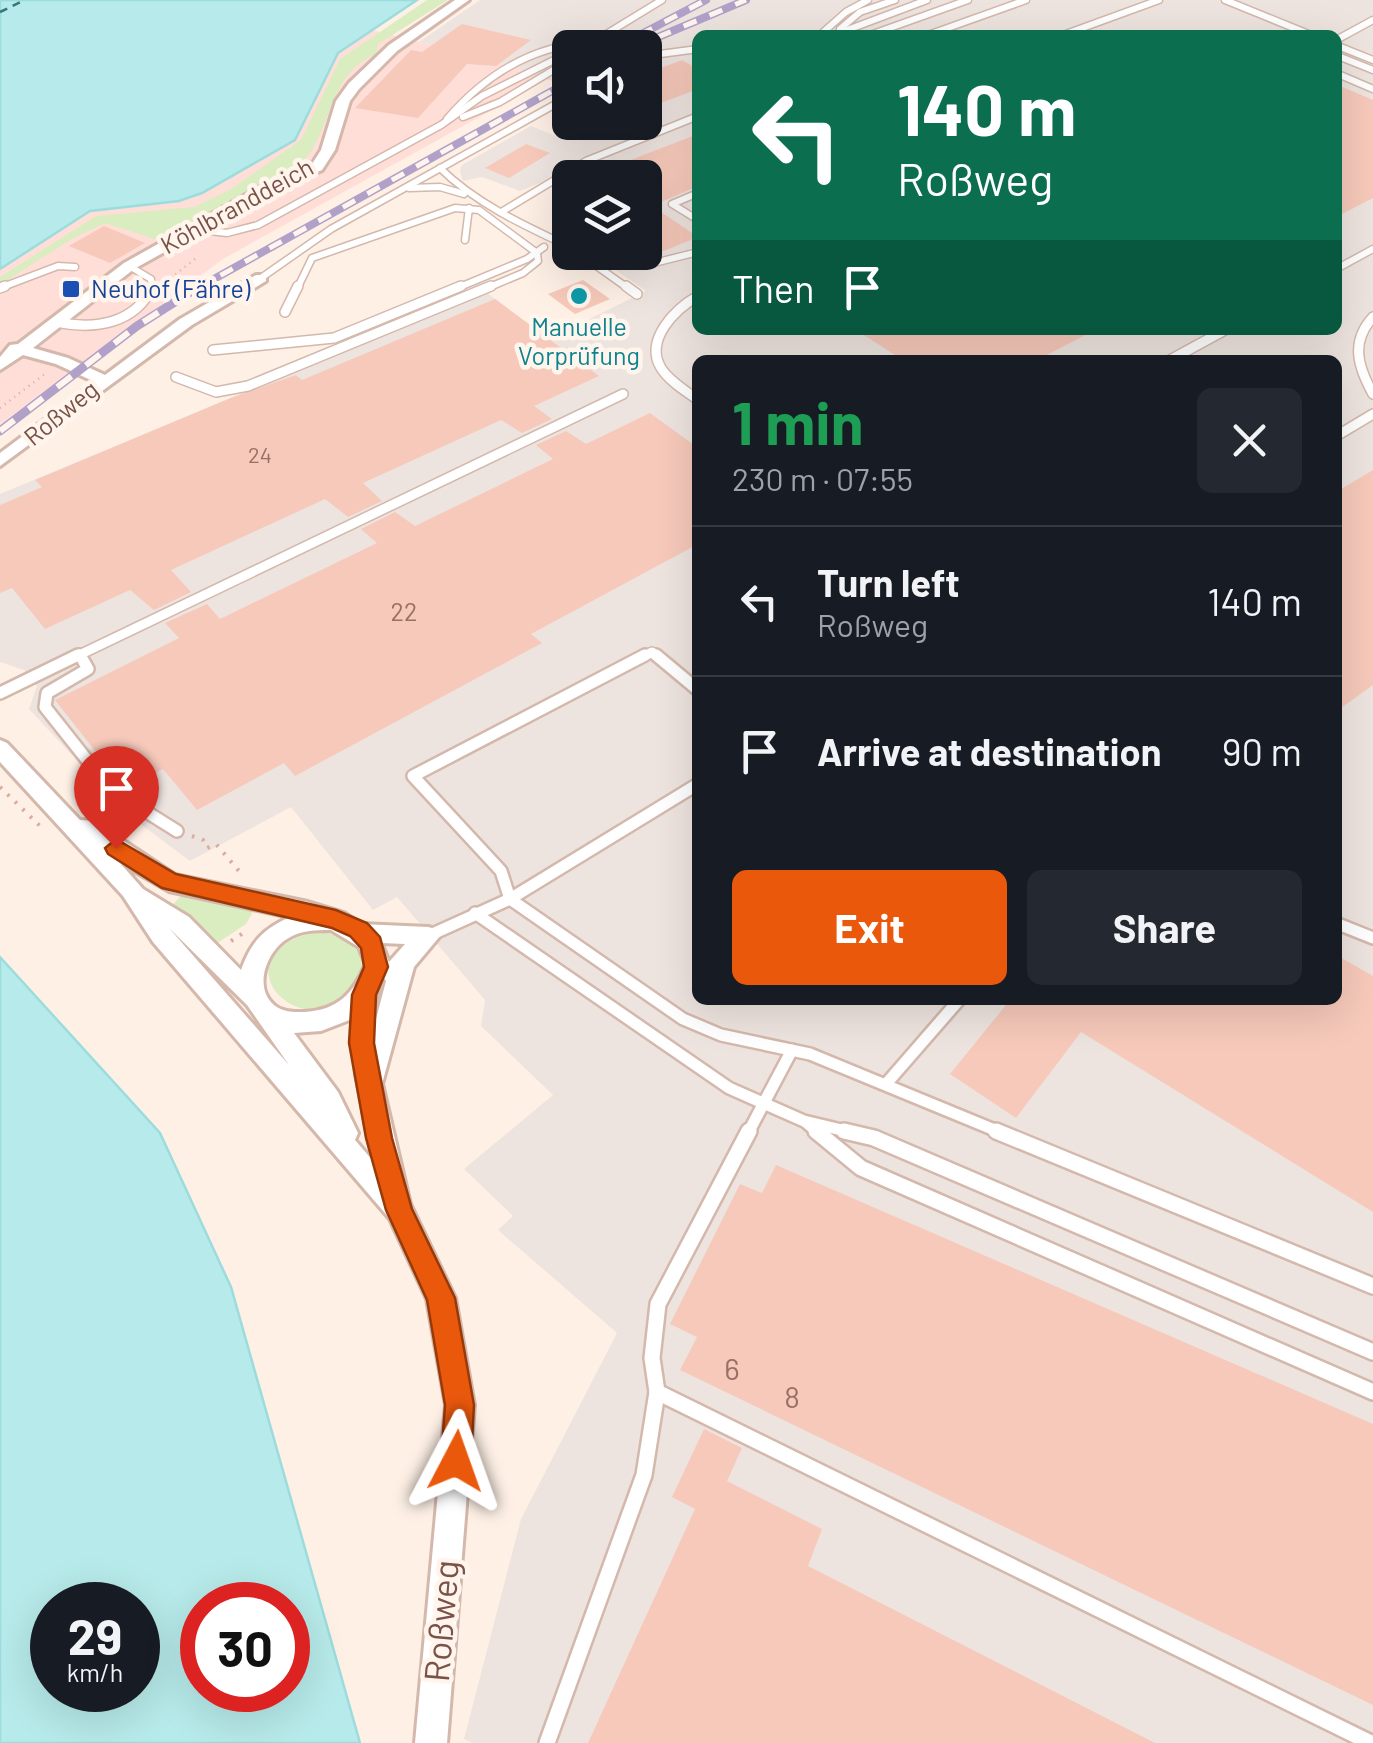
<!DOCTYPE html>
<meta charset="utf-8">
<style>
:root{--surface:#171b24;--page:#242831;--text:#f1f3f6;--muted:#9ea1a6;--line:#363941;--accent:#ea580c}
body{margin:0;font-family:Barlow,sans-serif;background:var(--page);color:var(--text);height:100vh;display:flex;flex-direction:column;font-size:38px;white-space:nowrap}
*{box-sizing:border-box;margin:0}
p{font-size:32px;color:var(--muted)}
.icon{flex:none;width:55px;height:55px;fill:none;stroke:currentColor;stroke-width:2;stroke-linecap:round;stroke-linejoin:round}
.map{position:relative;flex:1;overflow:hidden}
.side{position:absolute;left:692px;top:355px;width:650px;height:650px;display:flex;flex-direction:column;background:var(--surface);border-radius:15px;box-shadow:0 10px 40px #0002}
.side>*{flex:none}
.hud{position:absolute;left:692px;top:30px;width:650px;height:305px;border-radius:15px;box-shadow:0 10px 40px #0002;background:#0b6e4f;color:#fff;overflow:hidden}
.controls{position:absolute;left:552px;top:30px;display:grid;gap:20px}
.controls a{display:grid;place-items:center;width:110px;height:110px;border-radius:15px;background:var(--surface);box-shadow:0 10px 40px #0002;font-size:50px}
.speed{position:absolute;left:30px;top:1582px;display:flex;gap:20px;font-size:50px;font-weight:700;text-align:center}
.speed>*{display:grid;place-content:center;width:130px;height:130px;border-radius:50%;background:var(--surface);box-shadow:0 10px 40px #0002;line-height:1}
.speed small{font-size:25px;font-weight:400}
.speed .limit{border:15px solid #d22;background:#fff;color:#111}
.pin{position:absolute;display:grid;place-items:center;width:85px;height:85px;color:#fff;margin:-102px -42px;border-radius:50% 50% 50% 0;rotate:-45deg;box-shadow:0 0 10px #0007}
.pin .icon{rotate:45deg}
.me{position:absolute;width:110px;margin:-55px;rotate:4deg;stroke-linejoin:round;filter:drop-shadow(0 0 8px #0008)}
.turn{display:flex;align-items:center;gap:35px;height:210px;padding:0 40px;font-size:45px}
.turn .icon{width:130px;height:130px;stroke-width:2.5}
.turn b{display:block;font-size:70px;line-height:85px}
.then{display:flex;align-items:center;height:95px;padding:0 40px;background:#0003;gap:20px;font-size:38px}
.round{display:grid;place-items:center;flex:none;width:105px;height:105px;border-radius:15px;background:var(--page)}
.summary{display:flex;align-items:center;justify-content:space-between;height:170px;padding:0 40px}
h1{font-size:60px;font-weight:700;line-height:75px;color:#1e9e55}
.cta{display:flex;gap:20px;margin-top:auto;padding:20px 40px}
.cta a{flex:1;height:115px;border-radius:15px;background:var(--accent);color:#fff;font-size:40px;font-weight:700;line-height:115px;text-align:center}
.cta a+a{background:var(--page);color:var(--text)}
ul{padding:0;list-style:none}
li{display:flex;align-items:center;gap:30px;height:150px;padding:0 40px;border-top:2px solid var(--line)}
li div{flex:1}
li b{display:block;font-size:38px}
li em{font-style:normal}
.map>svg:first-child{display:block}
.commercial{fill:#ffded8}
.industrial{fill:#eee4df;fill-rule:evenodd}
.green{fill:#daedc1}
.water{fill:#b7eaea;stroke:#9cdcdd;stroke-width:2.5;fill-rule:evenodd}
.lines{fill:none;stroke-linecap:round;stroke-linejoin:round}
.ferry{stroke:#377779;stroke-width:2.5;stroke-dasharray:8 6;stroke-linecap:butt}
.building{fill:#f6c9ba}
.lane-far3-casing{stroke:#d4b8ac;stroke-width:9}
.lane-far2-casing{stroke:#d4b8ac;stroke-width:12}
.lane-far1-casing{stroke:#d4b8ac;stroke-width:16}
.lane-casing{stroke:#d4b8ac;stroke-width:20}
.street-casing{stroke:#d4b8ac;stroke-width:6}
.path-far1{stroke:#dbac9c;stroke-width:2.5;stroke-dasharray:1 5;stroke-linecap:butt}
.path{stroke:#dbac9c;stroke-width:4;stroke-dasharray:2.5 8;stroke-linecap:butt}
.lane-far3{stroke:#fff;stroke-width:6}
.lane-far2{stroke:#fff;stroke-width:9}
.lane-far1{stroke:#fff;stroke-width:11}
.lane{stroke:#fff;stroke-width:15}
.street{fill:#fff;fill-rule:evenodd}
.rail-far1-casing{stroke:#b1a1c9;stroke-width:8}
.rail-casing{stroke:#b1a1c9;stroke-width:9}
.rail-far1{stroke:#fff5ed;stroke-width:5;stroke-dasharray:14;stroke-linecap:butt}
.rail{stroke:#fff5ed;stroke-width:6;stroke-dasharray:18;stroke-linecap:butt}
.route{fill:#ea580c;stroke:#983908;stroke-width:2.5}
.transit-dot{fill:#1a4fb4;stroke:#fff5ed;stroke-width:4}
.culture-dot{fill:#0f9aa8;stroke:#fff5ed;stroke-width:4}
.labels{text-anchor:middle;stroke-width:9;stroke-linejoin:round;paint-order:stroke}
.far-number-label{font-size:22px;fill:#997064}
.far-street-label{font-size:25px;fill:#7a5247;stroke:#fff5ed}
.far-transit-label{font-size:25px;fill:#164399;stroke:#fff5ed;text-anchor:start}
.far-culture-label{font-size:25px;fill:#0d838f;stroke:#fff5ed}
.number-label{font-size:25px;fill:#997064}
.near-number-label{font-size:30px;fill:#997064}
.near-street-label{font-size:35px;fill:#7a5247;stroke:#fff5ed}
</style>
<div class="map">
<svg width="1373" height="1743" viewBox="0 0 1373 1743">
<rect width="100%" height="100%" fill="#fef0e5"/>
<polygon class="commercial" points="372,30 499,62 548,79 223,259 0,424 0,269 90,211 179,201 202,193 295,140 338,53"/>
<path class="industrial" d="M480,0H1373V1743H472L464,1739L521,1519L617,1333L498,1230L513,1216L464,1169L553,1095L481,1026L485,1000L397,897L373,910L291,807L190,861L127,814L29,709L37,686L24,670L0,662V494L486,292L549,339L646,291L591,253L645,252V178H570V198L556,189L566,184L555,177L520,191L482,177L463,181L460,171L462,165L531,126L556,136L569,132L574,136L611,123L645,122V112L653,109L645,104V48H570L569,87L499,62L419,42ZM698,35H1338V330H698ZM698,360H1338V1000H698Z"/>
<g class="green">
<path d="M427,0H448L378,44L376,54C326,74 332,137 300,164L157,240L105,223L70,240L0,285V277L96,216L194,207L231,189L301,140L340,59Z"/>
<polygon points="183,894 255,908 246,924 216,944 172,905"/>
<path d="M313,932C342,931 376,951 355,984C310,1055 211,960 313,932Z"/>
</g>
<g class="water">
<polygon points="0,0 417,0 338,53 295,140 202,193 179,201 90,211 0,269"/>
<path d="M0,957L160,1133L231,1287L360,1743H0ZM52,1605H138V1690H52ZM202,1605H288V1690H202Z"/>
</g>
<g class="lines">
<polyline class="ferry" points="0,12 25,0"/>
</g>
<g class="building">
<polygon points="462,24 531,40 496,66 467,64 418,118 355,108 411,50 422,52"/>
<polygon points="682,60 698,69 698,89 645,109 645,74"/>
<polygon points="1338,85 1373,100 1373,198 1338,216"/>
<polygon points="698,134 698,186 652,206 698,237 654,255 645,249 645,178 589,176"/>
<polygon points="526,144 550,153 509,178 485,168"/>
<polygon points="104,226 145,243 110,263 69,246"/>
<polygon points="583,280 610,299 575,314 548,294"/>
<polygon points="495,299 599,376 534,406 552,419 522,433 501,420 363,483 382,501 348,517 325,499 171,570 191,592 154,610 130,590 45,629 12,588 0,593 0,505 42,487 35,480 233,397 296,375 302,380"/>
<polygon points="856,330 1095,330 1037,360 903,360"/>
<polygon points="650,413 698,448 698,544 531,634 542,643 295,776 284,763 197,810 163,769 126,788 122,785 55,700 179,638 165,623 207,604 220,619 377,543 361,529 395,512 415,526 553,459 536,445 566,431 586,444"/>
<polygon points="1373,470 1373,685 1338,710 1338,491"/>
<polygon points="1338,956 1373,976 1373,1212 1081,1032 1016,1118 950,1074 1010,1000 1338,1000"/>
<polygon points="776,1165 1373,1424 1373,1705 680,1370 697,1337 670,1324 740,1184 762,1193"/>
<polygon points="704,1429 742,1448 727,1481 822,1529 808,1566 1155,1743 588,1743 695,1509 672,1497"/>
</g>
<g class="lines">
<g class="lane-far3-casing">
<g id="lane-far3">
<polyline points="1225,0 1311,35"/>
<polyline points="840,29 860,12 895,0"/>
<polyline points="820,35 846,12 868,0"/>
<polyline points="834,35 927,0"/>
<polyline points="870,35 968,0"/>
<polyline points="928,35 1026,0"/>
<polyline points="1063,35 1159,0"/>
<polyline points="1338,39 1373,20"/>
<polyline points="590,44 662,0"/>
<polyline points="1338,46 1373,60"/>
<polyline points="645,56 698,49"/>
<polyline points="1338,56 1373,70"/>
<polyline points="1338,74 1373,89"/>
<polyline points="463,117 500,102 570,60"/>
<path d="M447,119C485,75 534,45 593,42"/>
<path d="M440,168C475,203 525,226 570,247"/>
<polyline points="409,188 440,187 464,194"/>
<polyline points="698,193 672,204 698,220"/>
<polyline points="503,211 586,161 698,116"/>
<polyline points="193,229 227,233 258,225 441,125 482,96 570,52"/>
<polyline points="465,240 469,208"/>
<polyline points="577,252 629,289"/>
<polyline points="614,252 646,265 698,252"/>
<polyline points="129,266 151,279 152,289"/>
<polyline points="1338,268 1373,249"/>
<polyline points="261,278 331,229 570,96"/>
<polyline points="0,288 58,266 75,267"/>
<polyline points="297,289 312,258 455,208 479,210 537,253 538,261 523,273 485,289"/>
<polyline points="455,289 527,259 544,247"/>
</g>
</g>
<g class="lane-far2-casing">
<g id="lane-far2">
<polyline points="626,286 637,294"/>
<polyline points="0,288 5,286"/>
<path d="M698,296C675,309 644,340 661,368C669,381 686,391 698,400"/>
<polyline points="285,312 298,286"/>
<path d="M1373,317C1350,342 1358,367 1373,394"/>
<path d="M57,322C95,330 135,324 153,286"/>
<polyline points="213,350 334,338 461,286"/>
<polyline points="1170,360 1225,330"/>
<polyline points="176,377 216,392 248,386 491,286"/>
<polyline points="1338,435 1373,414"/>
<polyline points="79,654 81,658"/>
<polyline points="73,658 623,394"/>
<polyline points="641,658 652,652 659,658"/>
</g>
</g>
<g class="lane-far1-casing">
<g id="lane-far1">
<polyline points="80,655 88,669 47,693 45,707 110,789 177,831"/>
<polyline points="645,655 413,776 501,871 510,899 683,1019 721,1035 810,1054 1002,1133"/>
<polyline points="656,655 698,690"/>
<polyline points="0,693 78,655"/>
<polyline points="475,913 729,1088 804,1121 854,1133"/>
<polyline points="1338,924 1373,938"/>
<polyline points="428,936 510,899 698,784"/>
<polyline points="886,1084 959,1000"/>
<polyline points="807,1123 819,1133"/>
<polyline points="748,1133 792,1050"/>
</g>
</g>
<g class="lane-casing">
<g id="lane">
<polyline points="816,1131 861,1168 1373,1392"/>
<polyline points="844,1131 874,1138 1373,1352"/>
<polyline points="996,1131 1373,1286"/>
<polyline points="657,1392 1371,1743"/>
<polyline points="547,1743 644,1475 657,1392 652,1358 658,1304 749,1131"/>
</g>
</g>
<g class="street-casing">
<g id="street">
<polygon points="455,0 469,0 397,51 359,89 350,101 335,150 322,170 268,194 134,269 33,348 68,358 105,375 180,319 256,275 266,275 266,281 192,325 0,466 0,453 95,382 56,364 23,355 0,370 0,357 10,345 18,344 124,263 258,188 312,164 321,150 336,101 349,83 389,45"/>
<path d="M0,740L7,743L80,820L94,821L175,875L308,902L344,913L361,924L428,927L436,929L440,936L414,967L382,1084L410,1204L455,1298L474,1405L447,1743H415L446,1405L427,1299L390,1219L153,942L123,896L0,762ZM120,863L169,891L290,917C263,929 251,942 241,970L189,917L143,889ZM169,928L247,1005L289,1065ZM331,930L359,947L366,964C353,994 338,1010 304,1012C293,1012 282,1012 274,1005C253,987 267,951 287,939C301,930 315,930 331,930ZM381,943L405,944L389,962ZM384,978L386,981L376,1019V995ZM352,1019L356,1074L373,1161L355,1140L358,1133L338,1092L294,1033L321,1031Z"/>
</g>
</g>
<g class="path-far1">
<polyline points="166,282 195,259"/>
<polyline points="0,408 46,373"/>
</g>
<g class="path">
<polyline points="0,787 40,826"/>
<polyline points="192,836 203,840 207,848 216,844 239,871 237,875"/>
<polyline points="231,941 248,930"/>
</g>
<use href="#lane-far3" class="lane-far3"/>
<use href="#lane-far2" class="lane-far2"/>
<use href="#lane-far1" class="lane-far1"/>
<use href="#lane" class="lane"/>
<use href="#street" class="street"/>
<g class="rail-far1-casing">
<g id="rail-far1">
<polyline points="615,48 706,0"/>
<polyline points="632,48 746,0"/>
<polyline points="196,289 570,81"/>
</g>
</g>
<g class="rail-casing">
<polyline id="rail" points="0,431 137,326 200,286"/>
</g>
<use href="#rail-far1" class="rail-far1"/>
<use href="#rail" class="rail"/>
</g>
<polygon class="route" points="116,839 176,874 336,910 367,923 380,937 388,967 376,995 374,1043 392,1138 412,1209 455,1298 474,1405 471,1461 466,1472 456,1476 445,1472 441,1461 445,1405 427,1300 386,1210 366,1138 349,1043 352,995 364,967 361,948 350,936 332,928 162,888 108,854 105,848"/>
<rect class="transit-dot" x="61" y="279" width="20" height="20" rx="5"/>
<circle class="culture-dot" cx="579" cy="296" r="10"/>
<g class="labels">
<g class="far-number-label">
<text x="260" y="463">24</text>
</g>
<g class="far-street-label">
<text transform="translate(237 206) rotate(-29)" y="9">Köhlbranddeich</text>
<text transform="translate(61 413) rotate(-39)" y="9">Roßweg</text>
</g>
<g class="far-transit-label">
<text x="91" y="298">Neuhof (Fähre)</text>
</g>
<g class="far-culture-label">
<text x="579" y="336">Manuelle<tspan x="579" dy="29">Vorprüfung</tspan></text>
</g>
<g class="number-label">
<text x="404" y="621">22</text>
</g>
<g class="near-number-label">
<text x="732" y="1380">6</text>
<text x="792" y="1408">8</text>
</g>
<g class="near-street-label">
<text transform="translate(442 1621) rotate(-85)" y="12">Roßweg</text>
</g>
</g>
</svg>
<div class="controls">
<a><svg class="icon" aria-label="sound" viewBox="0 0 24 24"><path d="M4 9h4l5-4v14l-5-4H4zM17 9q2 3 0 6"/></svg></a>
<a><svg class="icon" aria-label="layers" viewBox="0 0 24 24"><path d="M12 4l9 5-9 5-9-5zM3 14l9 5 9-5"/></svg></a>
</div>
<div class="speed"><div>29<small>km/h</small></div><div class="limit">30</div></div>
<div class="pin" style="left:116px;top:848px;background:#d93025"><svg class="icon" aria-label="arrive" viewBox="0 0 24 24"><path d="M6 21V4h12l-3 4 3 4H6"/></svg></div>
<svg class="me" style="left:456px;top:1461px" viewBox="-20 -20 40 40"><path d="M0-17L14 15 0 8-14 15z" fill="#ea580c" stroke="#fff" stroke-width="4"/></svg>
<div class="hud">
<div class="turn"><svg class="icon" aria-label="left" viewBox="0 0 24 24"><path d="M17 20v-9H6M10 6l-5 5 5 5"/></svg><div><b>140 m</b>Roßweg</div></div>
<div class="then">Then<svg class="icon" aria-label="arrive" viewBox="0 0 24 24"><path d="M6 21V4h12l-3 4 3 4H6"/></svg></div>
</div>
<section class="side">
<div class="summary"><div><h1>1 min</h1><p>230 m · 07:55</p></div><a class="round"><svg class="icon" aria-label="close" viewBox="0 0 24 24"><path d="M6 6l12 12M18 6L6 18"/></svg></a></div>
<ul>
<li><svg class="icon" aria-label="left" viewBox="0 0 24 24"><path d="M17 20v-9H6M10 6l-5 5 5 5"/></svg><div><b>Turn left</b><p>Roßweg</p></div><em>140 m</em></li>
<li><svg class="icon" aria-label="arrive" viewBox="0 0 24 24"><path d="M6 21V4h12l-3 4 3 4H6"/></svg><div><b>Arrive at destination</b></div><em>90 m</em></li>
</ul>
<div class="cta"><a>Exit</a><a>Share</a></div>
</section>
</div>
